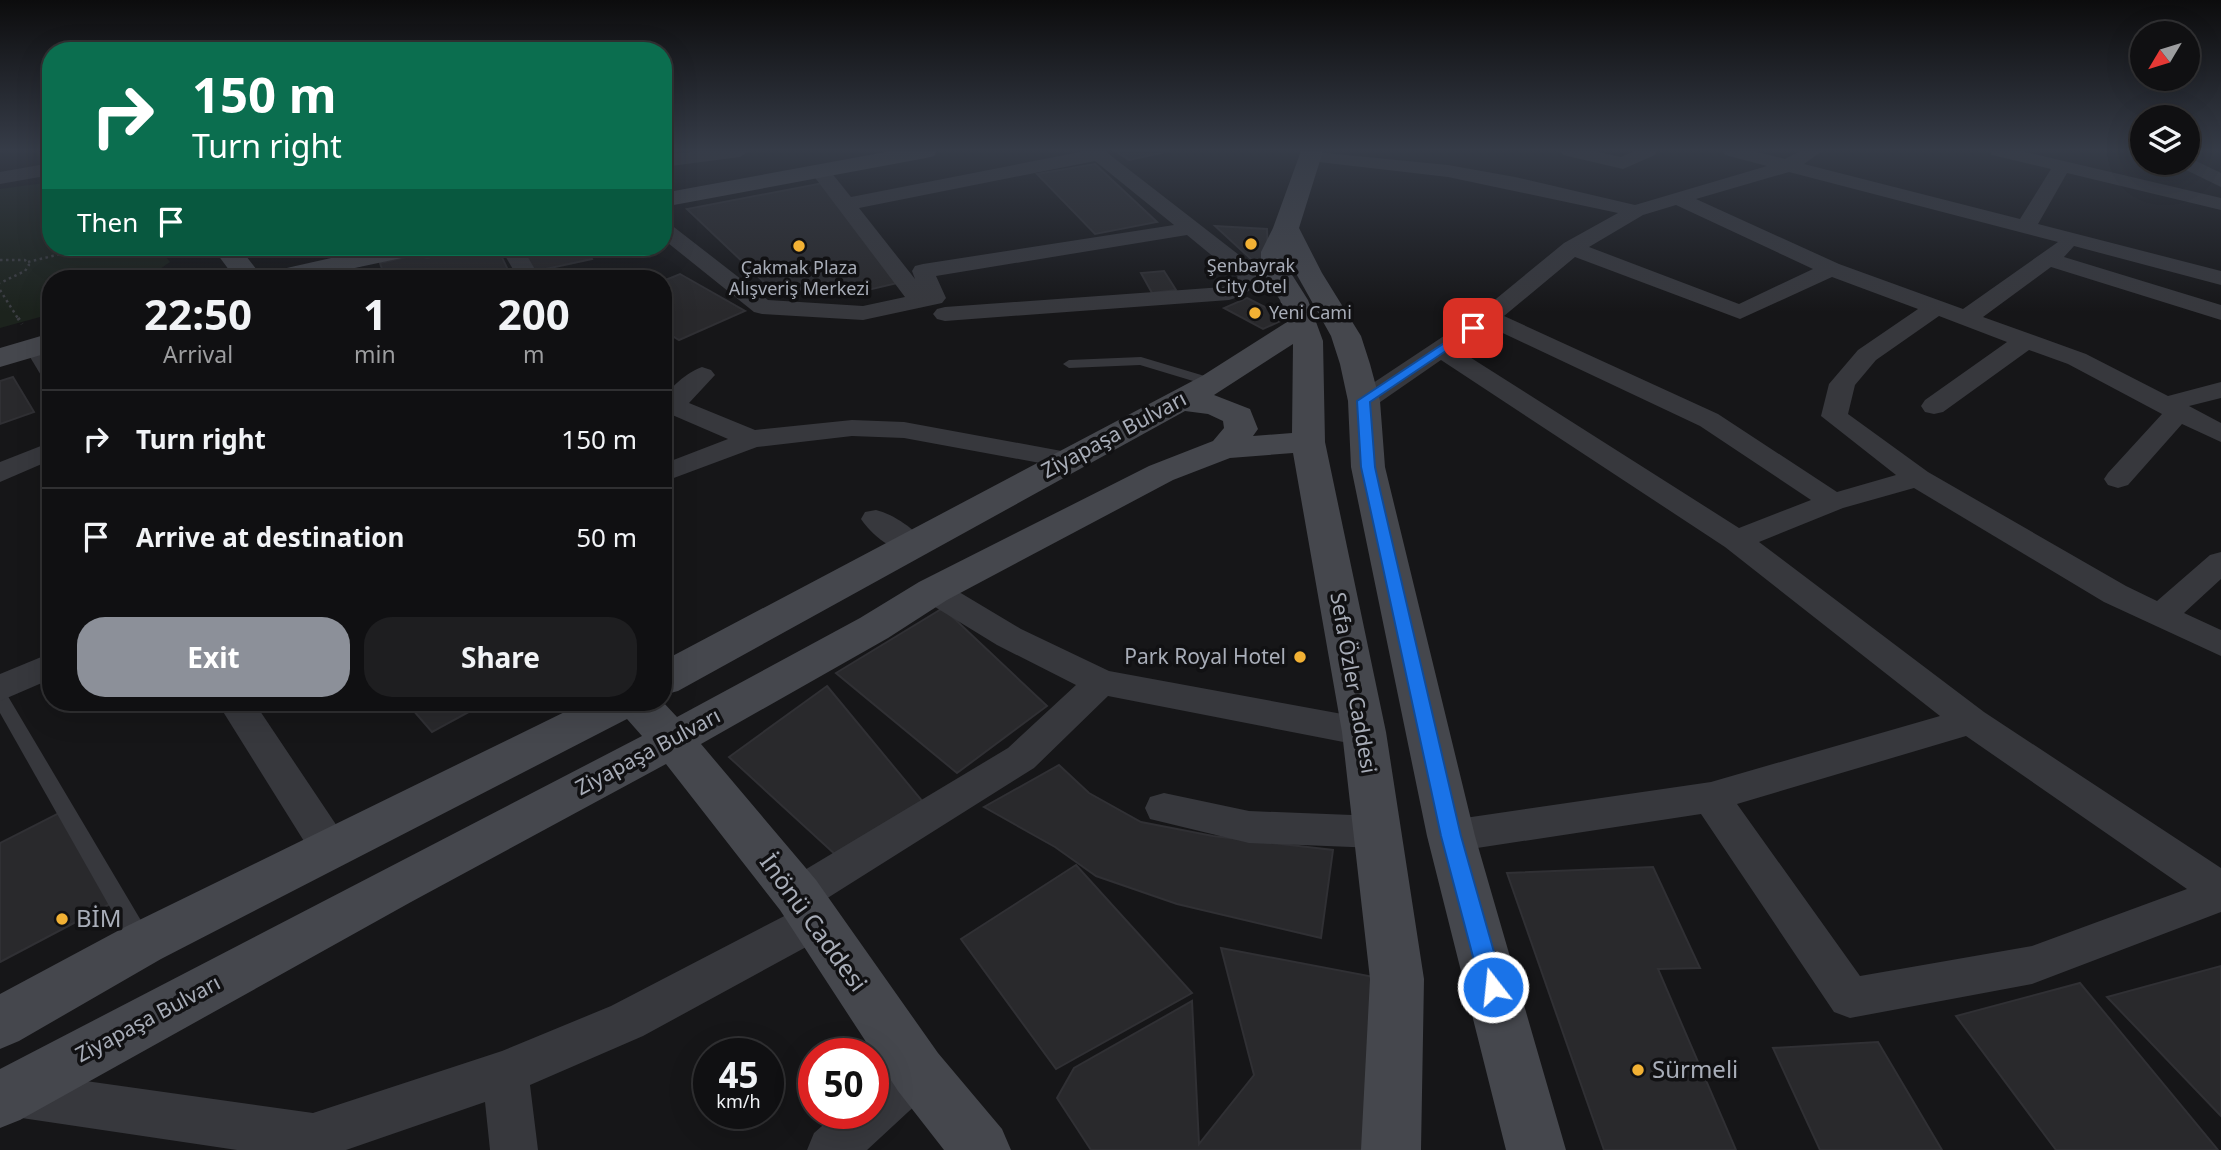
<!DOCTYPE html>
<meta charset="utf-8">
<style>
:root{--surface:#101012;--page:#1e1e20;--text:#f1f3f6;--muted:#9c9d9f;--line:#303032;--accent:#8c9099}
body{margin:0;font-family:"Noto Sans",sans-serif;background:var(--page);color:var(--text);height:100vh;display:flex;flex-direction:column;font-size:26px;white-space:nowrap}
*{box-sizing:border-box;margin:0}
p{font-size:23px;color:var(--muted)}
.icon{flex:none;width:38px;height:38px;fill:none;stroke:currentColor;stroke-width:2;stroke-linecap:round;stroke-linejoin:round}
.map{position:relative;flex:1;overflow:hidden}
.drawer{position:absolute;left:42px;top:270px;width:630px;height:441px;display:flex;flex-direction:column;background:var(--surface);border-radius:28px;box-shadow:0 7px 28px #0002,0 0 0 2px var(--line)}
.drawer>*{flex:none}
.hud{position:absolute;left:42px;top:42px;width:630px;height:214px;border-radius:28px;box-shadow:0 7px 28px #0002,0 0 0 2px var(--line);background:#0b6e4f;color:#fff;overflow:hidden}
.needle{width:46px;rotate:232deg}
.fabs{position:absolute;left:2130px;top:21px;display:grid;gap:14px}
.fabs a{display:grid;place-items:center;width:70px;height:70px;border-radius:50%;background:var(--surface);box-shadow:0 7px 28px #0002,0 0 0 2px var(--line);font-size:35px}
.speed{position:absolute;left:693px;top:1038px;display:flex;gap:14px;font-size:35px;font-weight:700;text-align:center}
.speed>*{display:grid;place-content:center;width:91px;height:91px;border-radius:50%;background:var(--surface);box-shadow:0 7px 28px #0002,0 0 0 2px var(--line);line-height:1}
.speed small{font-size:18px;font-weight:400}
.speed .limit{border:10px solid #d22;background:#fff;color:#111}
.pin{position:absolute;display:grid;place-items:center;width:60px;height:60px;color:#fff;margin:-30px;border-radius:14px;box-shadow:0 4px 10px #0006}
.me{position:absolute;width:77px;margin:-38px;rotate:344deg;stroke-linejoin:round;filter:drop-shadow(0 0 5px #0008)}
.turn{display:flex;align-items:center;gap:24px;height:147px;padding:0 35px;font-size:32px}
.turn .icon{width:91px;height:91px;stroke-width:2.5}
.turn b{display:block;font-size:49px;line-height:60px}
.then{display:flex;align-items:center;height:66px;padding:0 35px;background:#0003;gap:14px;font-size:26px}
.eta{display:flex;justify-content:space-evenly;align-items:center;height:119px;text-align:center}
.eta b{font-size:42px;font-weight:700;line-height:49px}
.action{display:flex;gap:14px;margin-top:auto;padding:14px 35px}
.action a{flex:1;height:80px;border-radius:28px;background:var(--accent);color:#fff;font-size:28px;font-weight:700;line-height:80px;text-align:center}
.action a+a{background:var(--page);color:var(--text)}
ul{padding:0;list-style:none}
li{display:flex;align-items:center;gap:21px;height:98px;padding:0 35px;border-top:2px solid var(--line)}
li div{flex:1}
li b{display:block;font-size:26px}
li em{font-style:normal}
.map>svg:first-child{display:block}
.green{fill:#1c231d}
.building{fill:#29292c;stroke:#303034;stroke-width:2}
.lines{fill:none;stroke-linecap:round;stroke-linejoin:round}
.path-far1{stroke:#3d3f44;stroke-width:2.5;stroke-dasharray:2.5 3.5;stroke-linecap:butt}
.path{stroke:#3d3f44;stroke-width:3.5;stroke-dasharray:2.5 4.5;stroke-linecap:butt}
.lane{fill:#37383d;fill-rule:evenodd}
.street{fill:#37383d;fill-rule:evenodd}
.secondary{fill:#45474d;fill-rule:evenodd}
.route{fill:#1a73e8;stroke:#114b97;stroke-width:2}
.poi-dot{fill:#f2b134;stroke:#111113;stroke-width:2.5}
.labels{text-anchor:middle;stroke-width:7;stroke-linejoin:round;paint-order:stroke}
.far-poi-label{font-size:18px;fill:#a8adb8;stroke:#111113}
.street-label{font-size:21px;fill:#a8adb8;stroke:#111113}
.poi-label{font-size:21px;fill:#a8adb8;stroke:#111113;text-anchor:end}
.near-poi-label{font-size:24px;fill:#a8adb8;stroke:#111113;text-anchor:start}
.near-street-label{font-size:24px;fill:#a8adb8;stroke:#111113}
</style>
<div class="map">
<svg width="2221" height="1150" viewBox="0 0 2221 1150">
<rect width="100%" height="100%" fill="#161618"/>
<polygon class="green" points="51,182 51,247 158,247 170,262 147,278 51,278 51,314 0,328 0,189"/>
<g class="building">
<polygon points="1115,151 1170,151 1129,160"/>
<polygon points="1095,164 1157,222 1095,234 1037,174"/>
<polygon points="823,183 902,282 842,296 767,285 687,209"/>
<polygon points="1215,226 1267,229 1268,259 1252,260"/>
<polygon points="478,247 497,247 511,276 471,278 467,271 434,278 385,278 380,263 415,255 427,258"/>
<polygon points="516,247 586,247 592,259 527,273"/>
<polygon points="1164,271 1176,290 1152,293 1141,273"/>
<polygon points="680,274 745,311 679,340 663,330 663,281"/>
<polygon points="1247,298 1287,318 1263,329 1224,308"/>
<polygon points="13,377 34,412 0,424 0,381"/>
<polygon points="943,608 1047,706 957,773 836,673"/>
<polygon points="827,686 923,802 838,857 729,757"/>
<polygon points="406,702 487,702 432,732"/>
<polygon points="1059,765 1089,793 1141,822 1213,836 1333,850 1321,938 1177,904 1096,876 1055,847 984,807"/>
<polygon points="61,812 110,904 0,962 0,843"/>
<polygon points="1076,865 1192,993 1056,1069 961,939"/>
<polygon points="1653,867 1700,968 1658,969 1736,1150 1604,1150 1507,873"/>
<polygon points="1221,948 1374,977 1364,1150 1091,1150 1057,1098 1074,1068 1192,1001 1199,1144 1254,1075"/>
<polygon points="2221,966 2221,1116 2107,997"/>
<polygon points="2080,983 2218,1150 2056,1150 1956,1016"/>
<polygon points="1878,1042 1942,1150 1820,1150 1773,1048"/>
</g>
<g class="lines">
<g class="path-far1">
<polyline points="0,260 25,260 29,265 25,271 0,283"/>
<polyline points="28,262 89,247"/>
<polyline points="0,290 19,320"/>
</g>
<polyline class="path" points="18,318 22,324"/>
<g class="lane">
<polygon points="1141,357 1218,380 1219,383 1213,387 1140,365 1069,368 1063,364 1069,360"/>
<polygon points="0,692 6,693 149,934 152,941 149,948 141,950 133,948 0,713"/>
</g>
<g class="street">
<polygon points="699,151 749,151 740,157 663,167 663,155"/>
<path d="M1085,151H1105L1261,272L1264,277C1257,287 1241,297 1229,300L945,321L937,319L933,314L937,309L945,307L1223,287L1238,277L1187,235L936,276L946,298L942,303L863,320L762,314L754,312L663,239V222L670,224L768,300L863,306L905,297L813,175L810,171L813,167H827L851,197ZM1095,161L1174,225L923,264L915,266L912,271L915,279L859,208Z"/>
<path d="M1305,151L1448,165L1515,177L1635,205L1767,166L1725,155L1723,151H1753L1785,159L1800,151H1822L1804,164L2020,219L2051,169L1992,155L1990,151H2021L2221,198V210L2067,173L2038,224L2221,271V285L2074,246L2064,257L2221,305V320L2051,267L1983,317L2086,354L2168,396L2221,382V398L2189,406L2221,423V442L2182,424L2128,485L2118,488L2108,485L2104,479L2108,473L2162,414L2068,364L2029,350L1943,412L1934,414L1925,412L1921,406L1925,400L2007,342L1939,316L1876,360L1855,385L1848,414L1928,472L2126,586L2157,601L2210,555L2221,552V579L2184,613L2221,630V656L2104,602L1914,488L1843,508L1759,542L1984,712L2221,868V912L2032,984L1850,1018L1834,1012L1701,814L1451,852L1437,847L1431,836L1437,825L1451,820L1711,782L1940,716L1725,547L1441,360L1373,407L1364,409L1355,407L1351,401L1355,395L1480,312L1564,243L1618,213L1448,177L1310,161L1301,155ZM1789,172L2058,242L1963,309L1839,264L1696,199ZM1676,205L1813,269L1739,304L1589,247L1643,215ZM1575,257L1740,319L1832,277L1918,309L1858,350L1829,384L1821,416L1896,475L1837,492L1718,414L1504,316ZM1490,327L1700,426L1811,500L1739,528L1457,349ZM1966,736L2187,889L2032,946L1860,976L1737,804Z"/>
<polygon points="1561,151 1594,151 1621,157 1634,151 1657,151 1655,155 1623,169 1563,155"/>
<polygon points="2188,157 2221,173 2221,187 2180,167 2178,163 2188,163"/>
<polygon points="51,163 51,175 0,184 0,172"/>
<polygon points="500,247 522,247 540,278 518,278"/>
<polygon points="36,340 45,342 51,351 51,380 42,377 24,347 27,342"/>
<path d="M702,367L711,370L715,375L689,403L755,430L852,420L904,422L1067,452L1077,454L1081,460L1077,466L1067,468L904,438L852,436L757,447L663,482V464L728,439L670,414L663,403C665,390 689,371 702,367Z"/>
<polygon points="51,442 51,460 0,482 0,462"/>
<path d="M876,510C893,514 917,530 926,545L922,552C900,558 873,537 861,519L865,512Z"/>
<polygon points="933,580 944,583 1021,629 1109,671 1364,718 1377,722 1382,732 1377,742 1364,746 1108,696 1034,768 818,904 830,908 836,921 830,934 643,1036 530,1085 538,1150 490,1150 485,1102 346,1150 237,1150 15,1117 0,1111 0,1077 15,1071 313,1113 502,1051 611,1006 794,911 783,907 777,895 783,883 1008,748 1076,685 997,645 922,599 917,591 922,583"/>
<polygon points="51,653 51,679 0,701 0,674"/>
<polygon points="217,702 254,702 345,838 351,850 345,862 331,866 317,862"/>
<polygon points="1164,793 1249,811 1377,816 1391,821 1397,832 1391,843 1377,848 1249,843 1150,819 1145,808 1150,797"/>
<polygon points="918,1050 934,1056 941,1072 934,1088 867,1150 807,1150 814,1133 837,1113 873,1113 873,1081 902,1056"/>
</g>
<g class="secondary">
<polygon points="891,151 937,151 934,156 926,158 663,207 663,193"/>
<path d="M1301,151H1323L1299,228L1322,273L1361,336L1370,364L1380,401L1385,467L1475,836L1566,1150H1506L1427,836L1351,467L1348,401L1340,364L1331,336L1288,259L1289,270L1308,300L1323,341L1325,442L1386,732L1424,979L1421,1150H1361L1370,979L1342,732L1293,453L1230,458L1173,480L947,600L888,638L701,744L816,880L938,1053L1002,1129L1011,1150H944L898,1091L780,910L666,764L411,902L20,1120L0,1128V1069L642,736L627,719L161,959L19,1041L0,1049V994L125,927L585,702H663L677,717L860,618L919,582L1149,466L1213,441L1224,428L1223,421L1208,414L1185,411L678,691L663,695V661L1202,376L1287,322L1280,300L1261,270V252L1273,228ZM1293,344L1292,433L1253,436L1258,429L1250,409L1214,395Z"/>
<polygon points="212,247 239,247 260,274 380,247 429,247 425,253 308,278 235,278"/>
<polygon points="51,333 51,352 0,367 0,348"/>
</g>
</g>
<linearGradient id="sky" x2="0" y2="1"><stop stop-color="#0c0c0d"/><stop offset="0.48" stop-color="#363c48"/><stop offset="1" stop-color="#363c48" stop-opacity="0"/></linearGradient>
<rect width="2221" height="312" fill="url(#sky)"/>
<polygon class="route" points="1473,324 1479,328 1477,330 1370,402 1375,467 1381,494 1461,836 1504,987 1500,994 1493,997 1485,994 1481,987 1441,836 1367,494 1361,467 1357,401"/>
<g class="poi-dot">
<circle cx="1251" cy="244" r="7"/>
<circle cx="799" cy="246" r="7"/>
<circle cx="1255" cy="313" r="7"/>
<circle cx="1300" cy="657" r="7"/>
<circle cx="62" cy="919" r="7"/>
<circle cx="1638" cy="1070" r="7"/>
</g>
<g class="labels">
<g class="far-poi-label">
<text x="1251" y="272">Şenbayrak<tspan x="1251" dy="21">City Otel</tspan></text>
<text x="799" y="274">Çakmak Plaza<tspan x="799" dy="21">Alışveriş Merkezi</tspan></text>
<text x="1269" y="319" text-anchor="start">Yeni Cami</text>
</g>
<g class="street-label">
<text transform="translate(1114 435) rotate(-28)" y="7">Ziyapaşa Bulvarı</text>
<text transform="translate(1353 683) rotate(80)" y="7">Sefa Özler Caddesi</text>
<text transform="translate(648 752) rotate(-28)" y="7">Ziyapaşa Bulvarı</text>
<text transform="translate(148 1019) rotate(-28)" y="7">Ziyapaşa Bulvarı</text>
</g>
<g class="poi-label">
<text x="1286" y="664">Park Royal Hotel</text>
</g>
<g class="near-poi-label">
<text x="76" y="927">BİM</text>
<text x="1652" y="1078">Sürmeli</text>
</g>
<g class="near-street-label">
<text transform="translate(813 923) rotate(54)" y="8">İnönü Caddesi</text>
</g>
</g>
</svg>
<div class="fabs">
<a><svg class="needle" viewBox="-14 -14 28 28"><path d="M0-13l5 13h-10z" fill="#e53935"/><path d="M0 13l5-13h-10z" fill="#9c9d9f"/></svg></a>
<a><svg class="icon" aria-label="layers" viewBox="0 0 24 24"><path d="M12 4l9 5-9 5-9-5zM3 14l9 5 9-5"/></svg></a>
</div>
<div class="speed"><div>45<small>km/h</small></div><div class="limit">50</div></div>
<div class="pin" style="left:1473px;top:328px;background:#d93025"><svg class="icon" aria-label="arrive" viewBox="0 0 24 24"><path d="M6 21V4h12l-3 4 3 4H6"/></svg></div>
<svg class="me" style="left:1493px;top:987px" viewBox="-20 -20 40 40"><circle r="17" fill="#1a73e8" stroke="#fff" stroke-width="3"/><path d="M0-11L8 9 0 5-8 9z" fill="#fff"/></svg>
<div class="hud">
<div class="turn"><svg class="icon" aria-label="right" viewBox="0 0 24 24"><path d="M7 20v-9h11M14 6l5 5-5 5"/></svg><div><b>150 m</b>Turn right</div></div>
<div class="then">Then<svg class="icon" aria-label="arrive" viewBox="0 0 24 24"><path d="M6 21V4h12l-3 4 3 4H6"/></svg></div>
</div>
<section class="drawer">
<div class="eta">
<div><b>22:50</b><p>Arrival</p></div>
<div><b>1</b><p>min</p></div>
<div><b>200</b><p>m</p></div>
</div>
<ul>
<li><svg class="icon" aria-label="right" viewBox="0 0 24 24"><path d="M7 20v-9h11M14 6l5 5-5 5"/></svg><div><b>Turn right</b></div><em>150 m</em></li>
<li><svg class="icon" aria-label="arrive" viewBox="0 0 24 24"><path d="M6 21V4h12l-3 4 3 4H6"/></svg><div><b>Arrive at destination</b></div><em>50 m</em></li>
</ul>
<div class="action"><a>Exit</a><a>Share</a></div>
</section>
</div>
